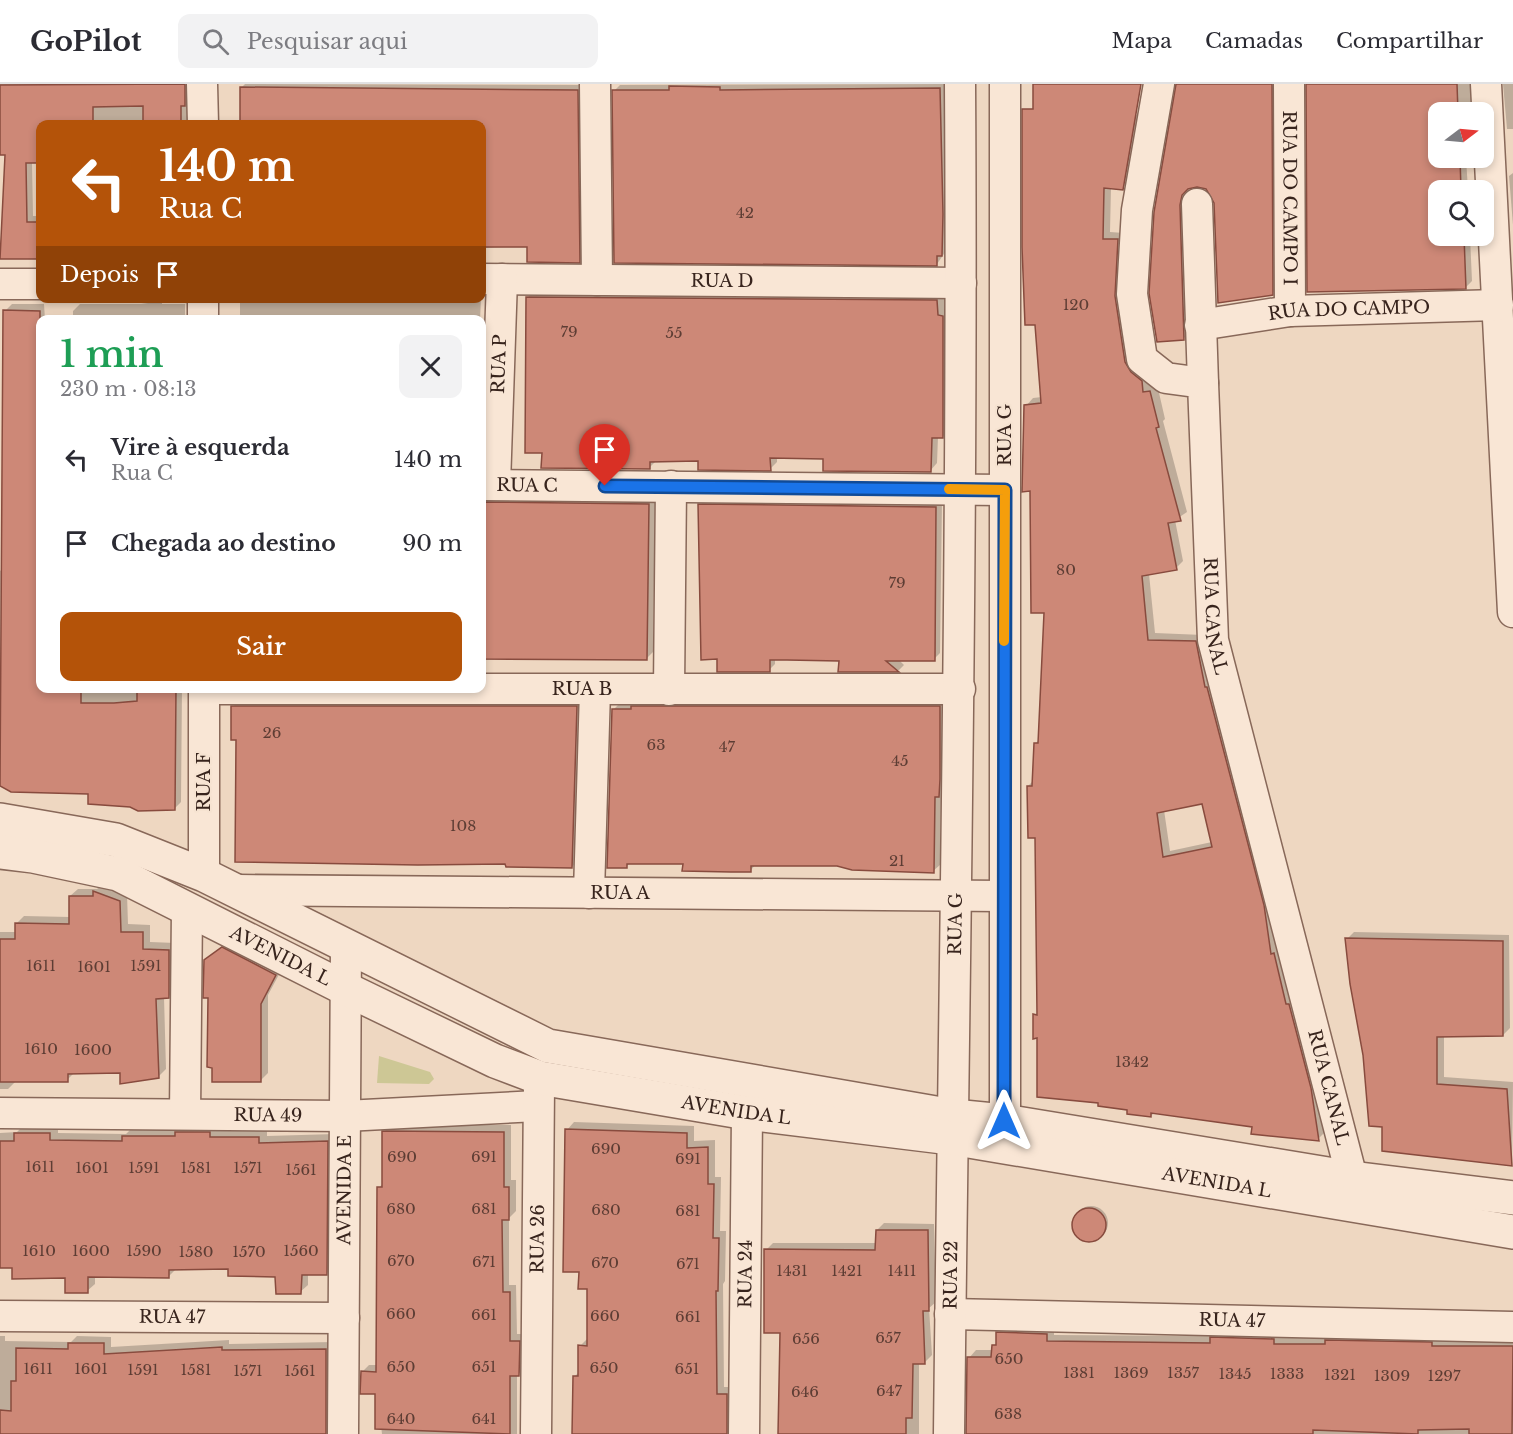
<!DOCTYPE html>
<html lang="pt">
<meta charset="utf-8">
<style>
:root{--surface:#fff;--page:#f2f2f3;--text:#2b2b33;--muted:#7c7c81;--line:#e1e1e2;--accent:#b45309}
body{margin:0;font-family:"Libre Baskerville",serif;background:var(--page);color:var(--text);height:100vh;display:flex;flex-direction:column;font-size:22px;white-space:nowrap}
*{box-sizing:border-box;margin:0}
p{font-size:20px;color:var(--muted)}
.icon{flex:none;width:33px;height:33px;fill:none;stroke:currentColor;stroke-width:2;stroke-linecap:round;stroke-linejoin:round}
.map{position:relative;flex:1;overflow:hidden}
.sheet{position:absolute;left:36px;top:231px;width:450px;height:378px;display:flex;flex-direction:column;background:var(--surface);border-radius:12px;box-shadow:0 3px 9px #0003}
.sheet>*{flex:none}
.hud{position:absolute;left:36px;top:36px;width:450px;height:183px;border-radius:12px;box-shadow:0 3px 9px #0003;background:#b45309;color:#fff;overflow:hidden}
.needle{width:39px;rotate:74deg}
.fabs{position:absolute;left:1428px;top:18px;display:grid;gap:12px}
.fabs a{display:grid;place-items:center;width:66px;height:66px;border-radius:12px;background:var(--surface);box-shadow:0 3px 9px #0003;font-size:30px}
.pin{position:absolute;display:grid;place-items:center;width:51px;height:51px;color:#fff;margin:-62px -26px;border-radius:50% 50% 50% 0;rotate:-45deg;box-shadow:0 0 6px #0007}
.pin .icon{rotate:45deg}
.me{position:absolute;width:66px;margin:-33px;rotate:0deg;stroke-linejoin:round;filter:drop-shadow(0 0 4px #0008)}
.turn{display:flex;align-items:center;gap:21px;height:126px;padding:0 24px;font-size:27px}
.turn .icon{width:78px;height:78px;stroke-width:2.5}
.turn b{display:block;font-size:42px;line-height:51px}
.then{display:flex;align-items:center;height:57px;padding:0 24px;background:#0003;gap:12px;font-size:22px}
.round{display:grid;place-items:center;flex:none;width:63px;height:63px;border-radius:12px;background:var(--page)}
.summary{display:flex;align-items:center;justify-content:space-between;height:102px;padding:0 24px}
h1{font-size:36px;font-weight:600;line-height:45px;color:#1e9e55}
.button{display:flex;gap:12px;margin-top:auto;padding:12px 24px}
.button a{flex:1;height:69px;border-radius:12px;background:var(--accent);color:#fff;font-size:24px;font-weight:600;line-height:69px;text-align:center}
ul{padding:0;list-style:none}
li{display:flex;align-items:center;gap:18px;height:84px;padding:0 24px}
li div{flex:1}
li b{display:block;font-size:22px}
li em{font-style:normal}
header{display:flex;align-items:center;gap:36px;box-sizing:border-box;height:84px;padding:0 30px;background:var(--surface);border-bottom:2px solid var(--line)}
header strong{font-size:28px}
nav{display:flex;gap:33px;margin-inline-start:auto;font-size:21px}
.search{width:420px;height:54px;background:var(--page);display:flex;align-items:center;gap:15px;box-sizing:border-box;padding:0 21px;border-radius:12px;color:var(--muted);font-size:22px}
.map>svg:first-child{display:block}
.green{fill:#cdc795}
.shadow{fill:#0003;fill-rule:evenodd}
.building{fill:#cd8877;stroke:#884b3e;stroke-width:1.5;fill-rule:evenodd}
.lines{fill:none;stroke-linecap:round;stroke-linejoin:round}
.minor-casing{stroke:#886859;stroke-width:33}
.tertiary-casing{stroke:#886859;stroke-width:36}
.minor{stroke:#f9e6d5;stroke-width:30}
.tertiary{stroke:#f9e6d5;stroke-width:33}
.route-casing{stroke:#114b97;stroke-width:15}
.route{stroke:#1a73e8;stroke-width:10}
.slow{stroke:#f59e0b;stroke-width:10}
.labels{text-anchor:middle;stroke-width:4.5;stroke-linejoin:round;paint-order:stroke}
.number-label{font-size:15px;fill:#5d3d34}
.street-label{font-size:18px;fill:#38241d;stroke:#f6e3d1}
</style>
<header>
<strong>GoPilot</strong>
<div class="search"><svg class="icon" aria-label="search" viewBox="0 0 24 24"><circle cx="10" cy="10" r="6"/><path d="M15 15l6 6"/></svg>Pesquisar aqui</div>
<nav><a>Mapa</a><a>Camadas</a><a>Compartilhar</a></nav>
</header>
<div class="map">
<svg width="1513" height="1350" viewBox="0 0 1513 1350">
<rect width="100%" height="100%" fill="#eed7c1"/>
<polygon class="green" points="379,972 430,988 434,995 429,1000 377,999"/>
<g class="shadow">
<polygon points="0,0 192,0 191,14 187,18 187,40 40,40 40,78 32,78 33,132 37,132 40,167 33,174 6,70 0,69"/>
<polygon points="245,0 583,1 585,171 579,177 528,162 482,164 482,40 238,40 242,34 241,4"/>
<polygon points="946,0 948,164 937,180 614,7 620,1"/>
<polygon points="1197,0 1278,0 1279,203 1272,209 1207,104 1197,101 1188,104 1186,113 1190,248 1184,254 1158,256"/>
<polygon points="1308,0 1475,0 1477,28 1438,28 1438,74 1466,74 1468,106 1438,106 1438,152 1470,152 1472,197 1466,203"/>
<polygon points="1503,0 1513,0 1513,45 1507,45"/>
<path d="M1031,27L1141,31L1130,97L1122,104L1111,103L1110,148L1124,149L1150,302L1157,300L1165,335L1163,337L1187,428L1175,436L1183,477L1176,484L1149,490L1155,549L1203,551L1325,1048L1318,1055L1254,1041L1155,1028L1151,1032L1129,1024L1038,953L1035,931L1039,927L1037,752L1028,702L1034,696L1035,660L1040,655L1046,528L1031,406L1026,322L1033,314L1042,313ZM1203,718L1212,758L1170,767L1164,726Z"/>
<polygon points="1513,89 1513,141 1509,92"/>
<polygon points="535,206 944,209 944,225 950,225 950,346 942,353 938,353 937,379 930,387 824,374 777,373 777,378 770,385 699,376 657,376 649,384 544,368 528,213"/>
<polygon points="240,214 481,214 480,236 240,236"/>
<polygon points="162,217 162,220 185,220 185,236 73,236 73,227 80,220 141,220"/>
<polygon points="12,220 44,220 45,236 40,236 40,604 182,604 181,718 174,725 90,708 1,701 0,487 3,485 5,227"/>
<polygon points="482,411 655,414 653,568 647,574 482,574"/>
<polygon points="706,415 942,417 940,569 934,575 898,575 904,581 899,586 840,586 840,575 775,575 775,580 769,586 700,421"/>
<polygon points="240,615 584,615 579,775 572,783 507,778 238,654 233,623"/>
<polygon points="946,616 945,705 941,709 940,781 933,787 837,781 756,780 751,786 684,779 630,779 627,782 613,626 620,619"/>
<polygon points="102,800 127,810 128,840 150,841 150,858 176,859 176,905 168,913 164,913 166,985 158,993 121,988 75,988 67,996 17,996 8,1005 0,1005 0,848 16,848 16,840 24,832 70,833 70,812 78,805 97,805"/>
<polygon points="1354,848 1509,851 1510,944 1503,951 1444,952 1444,993 1513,998 1512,1081 1383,1041 1365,971 1347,855"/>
<polygon points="230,856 283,883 268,911 268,989 260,997 205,876"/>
<polygon points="574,1038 694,1042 694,1057 715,1056 715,1093 721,1093 720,1147 726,1147 725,1197 723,1200 724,1303 734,1303 735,1350 573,1350 574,1293 579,1288 580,1262 588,1254 589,1204 580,1187 567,1046"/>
<polygon points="217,1041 217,1046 267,1046 267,1052 335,1050 334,1182 326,1190 308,1190 308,1201 300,1208 277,1191 230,1184 176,1185 169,1192 95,1191 95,1200 87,1207 66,1193 14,1183 0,1183 0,1049 17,1048 23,1042 58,1042 58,1049 126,1050 131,1045"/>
<polygon points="391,1041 511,1041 511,1096 516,1096 516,1127 509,1134 509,1201 516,1201 517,1250 526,1250 526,1283 517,1291 517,1350 382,1350 377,1308 362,1288 369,1281 377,1281 379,1104 383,1099 384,1048"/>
<circle cx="1091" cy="1139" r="17"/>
<polygon points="884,1139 934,1140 936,1218 929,1224 932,1271 925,1278 919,1278 919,1350 780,1350 782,1247 766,1166 773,1159 877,1159 877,1146"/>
<polygon points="1005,1242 1054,1243 1054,1251 1213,1252 1218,1247 1281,1248 1281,1253 1513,1256 1513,1350 966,1350 969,1274 976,1266 993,1266 998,1257 998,1249"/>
<polygon points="0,1252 5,1252 5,1257 71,1258 77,1252 111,1253 111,1263 229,1256 229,1260 333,1258 333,1350 0,1350"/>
</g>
<g class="building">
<polygon points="185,0 185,22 181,22 181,40 143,40 143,22 93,23 93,40 40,40 40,79 26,79 27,138 40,138 40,175 0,175 5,71 0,71 0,1"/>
<path d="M1033,0H1141L1123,106L1104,104L1103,155H1118L1115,212L1125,278L1131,288L1142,297L1143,308L1150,307L1159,343L1156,344L1181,437L1168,439L1177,486L1142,492L1148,556L1196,557L1205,603H1207L1264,821L1271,870L1274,869L1286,920H1289L1311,1004L1319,1057L1251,1050L1252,1043L1151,1029V1033L1127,1030V1026L1098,1022V1019L1037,1013V954L1033,955V930L1037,931L1035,754H1028L1027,702H1032L1034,659H1038L1044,529H1031L1030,407L1022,408L1024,321L1041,319L1035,241H1025L1022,163V25H1033ZM1202,720L1212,763L1163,773L1157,729Z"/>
<polygon points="1176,0 1272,0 1273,211 1218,219 1214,119 1206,105 1197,103 1188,105 1182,111 1180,121 1184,256 1157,258 1149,209 1154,128"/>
<polygon points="1306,0 1457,0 1458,28 1438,28 1438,74 1460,74 1461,106 1438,106 1438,152 1464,152 1466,205 1307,208"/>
<polygon points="669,2 720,3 720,6 940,4 943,130 942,172 937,172 937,182 614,179 612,6 669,6"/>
<polygon points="240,3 578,6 580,179 527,178 527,163 482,163 482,40 240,40"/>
<polygon points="526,213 937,216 938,231 943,232 943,354 932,354 931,388 823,387 823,375 770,374 771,387 698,386 698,377 650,378 650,385 541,384 542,369 525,369"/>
<polygon points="3,226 40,227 40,604 81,604 81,619 114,619 137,617 137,604 176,604 175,726 138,727 130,723 88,720 88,710 11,708 0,702"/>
<polygon points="482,418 649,420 647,576 482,575"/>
<polygon points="698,420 936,423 935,577 886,577 899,588 838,588 839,577 787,576 770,576 770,588 717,588 717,575 701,576"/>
<polygon points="231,622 577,622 572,784 506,783 505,780 418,781 235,778 236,656 231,656"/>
<polygon points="631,622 940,622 940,695 939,713 935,713 934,789 852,786 837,782 751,782 751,788 731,788 682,787 683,780 627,780 627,784 607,784 612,625 631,625"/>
<polygon points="93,807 120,817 121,848 143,848 143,865 169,866 169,914 156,915 159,994 120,1000 120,989 68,990 68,998 0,998 0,855 15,855 15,839 69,840 69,812 93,812"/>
<polygon points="1345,854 1503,857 1503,952 1437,953 1437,1000 1507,1005 1512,1082 1382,1067 1382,1043 1369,1042 1363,971 1350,900"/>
<polygon points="222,863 276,891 261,920 261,998 212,998 212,984 207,983 208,914 203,914 204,876"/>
<polygon points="565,1045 687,1049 687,1064 708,1063 708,1100 714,1100 713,1154 719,1154 718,1207 716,1207 717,1310 727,1310 727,1350 572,1350 573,1292 578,1292 578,1261 587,1262 587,1205 578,1205 579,1188 563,1188"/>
<polygon points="382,1047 504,1048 504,1103 509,1103 509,1136 502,1136 503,1208 510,1208 510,1257 520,1257 519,1292 510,1292 510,1350 375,1345 375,1310 360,1310 361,1287 376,1288 377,1103 382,1103"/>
<polygon points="175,1048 210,1048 210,1053 259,1053 259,1059 328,1057 327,1191 302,1191 301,1210 276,1210 275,1193 228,1192 228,1185 169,1186 169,1194 88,1193 88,1209 65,1209 65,1194 12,1195 12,1184 0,1184 0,1057 14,1057 14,1049 50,1049 50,1056 122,1057 122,1052 175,1052"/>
<circle cx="1089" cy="1141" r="17"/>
<polygon points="876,1146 928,1146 929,1227 923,1227 925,1280 913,1280 912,1334 906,1334 906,1350 778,1350 780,1249 764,1249 764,1165 875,1166"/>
<polygon points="996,1248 1047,1250 1047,1257 1210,1259 1210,1253 1274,1255 1274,1260 1325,1260 1325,1256 1432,1258 1432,1262 1513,1262 1512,1350 1469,1350 1469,1345 1418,1346 1418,1350 1313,1346 1313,1350 966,1350 967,1273 991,1273 992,1261 996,1261"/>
<polygon points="68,1259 104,1259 104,1270 222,1263 222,1266 326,1265 326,1350 0,1350 0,1326 11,1327 11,1297 16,1297 16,1264 68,1265"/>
</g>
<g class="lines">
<g class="minor-casing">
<g id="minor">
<polyline points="202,0 203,40"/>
<polyline points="595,0 597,196"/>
<path id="s1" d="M1159,0L1137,126L1132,210L1142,275L1166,294L1203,299L1213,556L1352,1094"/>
<path id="s2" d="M1289,0L1290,227"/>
<polyline points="1486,0 1513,528"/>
<polyline points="1197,120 1203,299"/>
<path id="s3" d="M482,195L961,199"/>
<polyline points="0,200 40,200"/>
<polyline points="203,236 203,214"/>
<path id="s4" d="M1200,241L1290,227L1498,221"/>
<path id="s5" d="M495,400L502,195"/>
<path id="s6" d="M482,401L1005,406"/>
<polyline points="204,604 204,791"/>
<path id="s7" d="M204,605H960"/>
<polyline points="669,606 671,402"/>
<path id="s8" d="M238,806L1003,812"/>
<polyline points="589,809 595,606"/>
<path id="s9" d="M0,1029L345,1032L537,1022"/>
<polyline points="185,1030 187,824"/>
<polyline points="1005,1060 1005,0"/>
<path id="s10" d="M950,1230L1513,1243"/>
<path id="s11" d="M0,1232L344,1234"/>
<path id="s12" d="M343,1350L346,861"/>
<path id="s13" d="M536,1350L539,1002"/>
<path id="s14" d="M744,1350L747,1029"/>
<path id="s15" d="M949,1350C954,900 963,450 960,0"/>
</g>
</g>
<g class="tertiary-casing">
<g id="tertiary">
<polyline points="0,736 116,756 204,791 548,962 953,1032 1004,1037 1352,1094 1513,1114"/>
<path id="s16" d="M0,768L33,772L118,790L346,905L495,977L540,994L747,1029L951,1054L1513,1148"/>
</g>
</g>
<use href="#minor" class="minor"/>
<use href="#tertiary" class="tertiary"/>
</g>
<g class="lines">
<g class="route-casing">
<polyline id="route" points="605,402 1005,406 1004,1037"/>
</g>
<use href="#route" class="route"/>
<polyline class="slow" points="949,405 1005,406 1004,557"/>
</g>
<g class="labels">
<g class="number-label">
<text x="745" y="134">42</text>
<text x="1076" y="226">120</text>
<text x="569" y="253">79</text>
<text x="674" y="254">55</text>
<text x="1066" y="491">80</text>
<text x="897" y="504">79</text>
<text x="272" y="654">26</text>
<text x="656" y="666">63</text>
<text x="727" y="668">47</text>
<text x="900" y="682">45</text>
<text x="463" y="747">108</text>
<text x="897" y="782">21</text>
<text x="41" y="887">1611</text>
<text x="146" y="887">1591</text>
<text x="94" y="888">1601</text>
<text x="41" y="970">1610</text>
<text x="93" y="971">1600</text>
<text x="1132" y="983">1342</text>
<text x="606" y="1070">690</text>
<text x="402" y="1078">690</text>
<text x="484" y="1078">691</text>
<text x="688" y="1080">691</text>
<text x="40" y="1088">1611</text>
<text x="92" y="1089">1601</text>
<text x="144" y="1089">1591</text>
<text x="196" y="1089">1581</text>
<text x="248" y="1089">1571</text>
<text x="301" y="1091">1561</text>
<text x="401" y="1130">680</text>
<text x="484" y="1130">681</text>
<text x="606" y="1131">680</text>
<text x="688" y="1132">681</text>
<text x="39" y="1172">1610</text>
<text x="91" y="1172">1600</text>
<text x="144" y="1172">1590</text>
<text x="301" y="1172">1560</text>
<text x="196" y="1173">1580</text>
<text x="249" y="1173">1570</text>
<text x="401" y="1182">670</text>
<text x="484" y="1183">671</text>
<text x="605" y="1184">670</text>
<text x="688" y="1185">671</text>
<text x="792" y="1192">1431</text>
<text x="847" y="1192">1421</text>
<text x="902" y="1192">1411</text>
<text x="401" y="1235">660</text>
<text x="484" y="1236">661</text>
<text x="605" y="1237">660</text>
<text x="688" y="1238">661</text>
<text x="888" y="1259">657</text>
<text x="806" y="1260">656</text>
<text x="1009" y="1280">650</text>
<text x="401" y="1288">650</text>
<text x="484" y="1288">651</text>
<text x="604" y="1289">650</text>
<text x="38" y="1290">1611</text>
<text x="91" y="1290">1601</text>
<text x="687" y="1290">651</text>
<text x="143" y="1291">1591</text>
<text x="196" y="1291">1581</text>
<text x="248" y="1292">1571</text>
<text x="300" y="1292">1561</text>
<text x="1079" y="1294">1381</text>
<text x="1131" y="1294">1369</text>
<text x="1183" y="1294">1357</text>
<text x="1235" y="1295">1345</text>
<text x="1287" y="1295">1333</text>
<text x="1340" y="1296">1321</text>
<text x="1392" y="1297">1309</text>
<text x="1444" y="1297">1297</text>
<text x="889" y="1312">647</text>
<text x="805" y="1313">646</text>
<text x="1008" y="1335">638</text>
<text x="401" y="1340">640</text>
<text x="484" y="1340">641</text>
</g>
<g class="street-label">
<text dy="6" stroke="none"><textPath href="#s2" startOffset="114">RUA DO CAMPO I</textPath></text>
<text dy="6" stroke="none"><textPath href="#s3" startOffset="240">RUA D</textPath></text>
<text dy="6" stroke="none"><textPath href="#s4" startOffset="150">RUA DO CAMPO</textPath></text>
<text dy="6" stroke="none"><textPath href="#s5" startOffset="120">RUA P</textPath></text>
<text transform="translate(1005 351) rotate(-90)" y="6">RUA G</text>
<text dy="6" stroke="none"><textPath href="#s6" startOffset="45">RUA C</textPath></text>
<text dy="6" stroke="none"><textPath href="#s1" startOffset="579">RUA CANAL</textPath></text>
<text dy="6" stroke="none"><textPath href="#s7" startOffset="378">RUA B</textPath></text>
<text transform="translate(204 698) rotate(-90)" y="6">RUA F</text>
<text dy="6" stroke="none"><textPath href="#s8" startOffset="382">RUA A</textPath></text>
<text dy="6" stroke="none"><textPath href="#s15" startOffset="510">RUA G</textPath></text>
<text dy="6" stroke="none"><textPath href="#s16" startOffset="302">AVENIDA L</textPath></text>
<text dy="6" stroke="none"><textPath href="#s1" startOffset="1065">RUA CANAL</textPath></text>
<text dy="6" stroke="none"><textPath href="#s16" startOffset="788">AVENIDA L</textPath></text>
<text dy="6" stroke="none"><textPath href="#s9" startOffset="268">RUA 49</textPath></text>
<text dy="6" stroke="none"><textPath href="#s16" startOffset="1274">AVENIDA L</textPath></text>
<text dy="6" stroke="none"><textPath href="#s12" startOffset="244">AVENIDA E</textPath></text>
<text dy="6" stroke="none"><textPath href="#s13" startOffset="195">RUA 26</textPath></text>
<text dy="6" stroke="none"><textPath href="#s14" startOffset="160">RUA 24</textPath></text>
<text dy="6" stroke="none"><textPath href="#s15" startOffset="159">RUA 22</textPath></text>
<text dy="6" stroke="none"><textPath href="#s11" startOffset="172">RUA 47</textPath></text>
<text dy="6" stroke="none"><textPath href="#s10" startOffset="282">RUA 47</textPath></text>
</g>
</g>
</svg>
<div class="fabs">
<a><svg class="needle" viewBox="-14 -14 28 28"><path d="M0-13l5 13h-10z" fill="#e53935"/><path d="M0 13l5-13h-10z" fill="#7c7c81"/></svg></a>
<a><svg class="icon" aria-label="search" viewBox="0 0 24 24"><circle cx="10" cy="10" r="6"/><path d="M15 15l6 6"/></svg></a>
</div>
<div class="pin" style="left:605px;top:402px;background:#d93025"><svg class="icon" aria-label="arrive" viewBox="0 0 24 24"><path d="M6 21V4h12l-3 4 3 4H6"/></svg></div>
<svg class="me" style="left:1004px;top:1037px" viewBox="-20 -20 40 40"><path d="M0-17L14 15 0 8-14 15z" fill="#1a73e8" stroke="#fff" stroke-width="4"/></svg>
<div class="hud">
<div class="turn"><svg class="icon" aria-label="left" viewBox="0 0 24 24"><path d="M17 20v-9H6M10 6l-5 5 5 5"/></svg><div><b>140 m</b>Rua C</div></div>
<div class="then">Depois<svg class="icon" aria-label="arrive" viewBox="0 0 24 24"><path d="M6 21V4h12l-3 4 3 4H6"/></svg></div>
</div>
<section class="sheet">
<div class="summary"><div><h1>1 min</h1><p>230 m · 08:13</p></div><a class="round"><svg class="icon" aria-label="close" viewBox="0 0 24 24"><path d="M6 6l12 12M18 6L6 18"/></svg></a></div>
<ul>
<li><svg class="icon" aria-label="left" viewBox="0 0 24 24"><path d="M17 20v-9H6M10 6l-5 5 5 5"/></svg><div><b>Vire à esquerda</b><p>Rua C</p></div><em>140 m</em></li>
<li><svg class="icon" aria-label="arrive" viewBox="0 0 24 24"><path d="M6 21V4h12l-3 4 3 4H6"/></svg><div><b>Chegada ao destino</b></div><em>90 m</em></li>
</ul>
<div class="button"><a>Sair</a></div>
</section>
</div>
